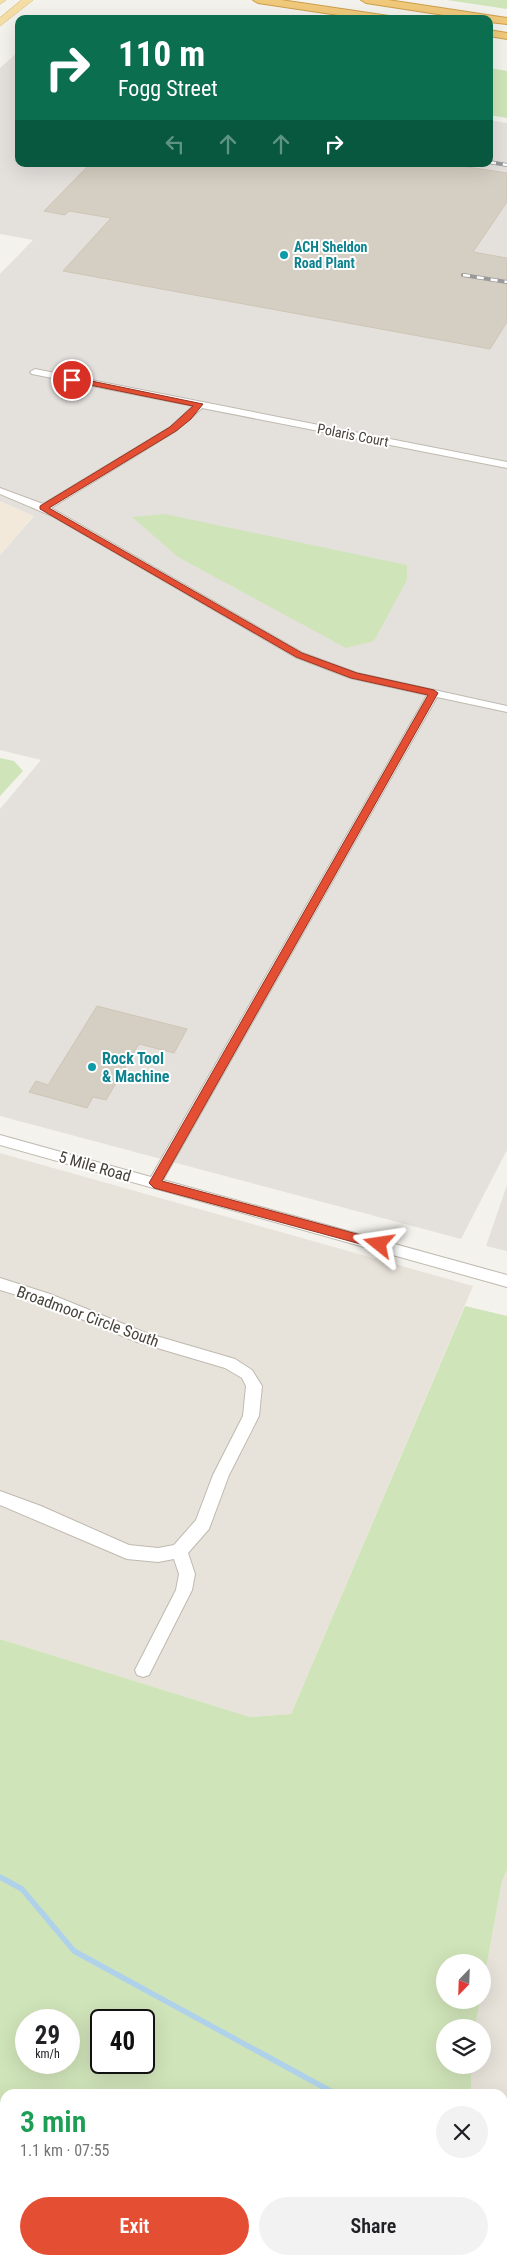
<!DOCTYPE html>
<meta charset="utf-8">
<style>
:root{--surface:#fff;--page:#f2f2f2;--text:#202124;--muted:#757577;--accent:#e44e33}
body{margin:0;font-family:"Roboto Condensed",sans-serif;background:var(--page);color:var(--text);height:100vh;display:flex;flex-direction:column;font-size:19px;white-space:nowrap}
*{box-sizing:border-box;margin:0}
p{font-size:16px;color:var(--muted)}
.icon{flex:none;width:28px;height:28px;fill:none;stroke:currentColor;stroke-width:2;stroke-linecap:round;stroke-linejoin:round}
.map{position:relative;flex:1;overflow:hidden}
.sheet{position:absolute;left:0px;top:2089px;width:508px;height:176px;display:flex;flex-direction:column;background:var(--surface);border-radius:15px 15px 0 0;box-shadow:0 5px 20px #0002}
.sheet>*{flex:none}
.guide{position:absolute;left:15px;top:15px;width:478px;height:152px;border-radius:10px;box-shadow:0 5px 20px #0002;background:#0b6e4f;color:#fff;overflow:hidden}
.needle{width:32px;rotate:203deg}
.tools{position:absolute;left:436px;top:1954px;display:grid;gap:10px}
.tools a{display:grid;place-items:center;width:55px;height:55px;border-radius:50%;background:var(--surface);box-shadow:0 5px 20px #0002;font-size:25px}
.speed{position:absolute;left:15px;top:2009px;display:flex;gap:10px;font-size:25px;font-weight:700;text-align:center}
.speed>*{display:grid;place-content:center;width:65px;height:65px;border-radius:50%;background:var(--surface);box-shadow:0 5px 20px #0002;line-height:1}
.speed small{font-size:12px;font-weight:400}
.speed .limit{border:2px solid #111;border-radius:8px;background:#fff;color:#111}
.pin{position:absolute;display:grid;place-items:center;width:42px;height:42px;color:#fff;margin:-21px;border:2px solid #fff;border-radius:50%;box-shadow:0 1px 5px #0007}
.me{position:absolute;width:55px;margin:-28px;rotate:285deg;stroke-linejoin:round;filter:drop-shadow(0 0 4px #0008)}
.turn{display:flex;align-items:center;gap:18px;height:105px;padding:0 20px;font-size:22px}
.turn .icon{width:65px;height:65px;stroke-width:2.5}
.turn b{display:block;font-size:35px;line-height:42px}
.lanes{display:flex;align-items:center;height:48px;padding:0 20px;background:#0003;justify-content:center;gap:25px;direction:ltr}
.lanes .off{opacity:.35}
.round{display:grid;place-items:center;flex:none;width:52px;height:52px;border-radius:26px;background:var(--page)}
.head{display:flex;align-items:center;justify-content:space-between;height:85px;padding:0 20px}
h1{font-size:30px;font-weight:600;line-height:38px;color:#1e9e55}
.button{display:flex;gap:10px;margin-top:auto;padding:10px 20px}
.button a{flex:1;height:58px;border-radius:30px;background:var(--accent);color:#fff;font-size:20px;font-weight:600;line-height:58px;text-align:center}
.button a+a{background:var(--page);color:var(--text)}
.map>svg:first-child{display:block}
.residential{fill:#e8e3da}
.commercial{fill:#f3e9da}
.industrial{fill:#e4e1dd}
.green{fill:#d0e4b9;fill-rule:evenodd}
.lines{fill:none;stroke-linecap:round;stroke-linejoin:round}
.stream{stroke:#afd2ea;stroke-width:5.5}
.building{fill:#d5cec2;stroke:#cfc5b6}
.minor-casing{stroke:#bfb9af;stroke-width:2}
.major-casing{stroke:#d9bb75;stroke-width:1}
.highway-casing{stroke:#ce9f4c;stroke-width:2}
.minor{fill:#fff;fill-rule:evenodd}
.major{fill:#f4dea5;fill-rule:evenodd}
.highway{fill:#f0c97b;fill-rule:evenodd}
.rail-casing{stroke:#999;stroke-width:4}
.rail{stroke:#fff;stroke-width:2.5;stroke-dasharray:7;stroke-linecap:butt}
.route{fill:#e44e33;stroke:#943321}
.culture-dot{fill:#0f9aa8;stroke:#fff;stroke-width:2}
.labels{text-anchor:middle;stroke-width:4;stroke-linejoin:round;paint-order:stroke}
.far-culture-label{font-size:14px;font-weight:bold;fill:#0d838f;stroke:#fff;text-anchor:start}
.far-street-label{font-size:14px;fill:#48433a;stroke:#fff}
.culture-label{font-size:16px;font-weight:bold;fill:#0d838f;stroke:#fff;text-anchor:start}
.street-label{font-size:16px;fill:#48433a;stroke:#fff}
</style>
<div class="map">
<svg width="507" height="2264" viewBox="0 0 507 2264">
<rect width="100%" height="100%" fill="#f4f2ec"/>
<g class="residential">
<polygon points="0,1153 473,1286 291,1714 250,1717 0,1639"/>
<polygon points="507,1870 507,2264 469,2264 469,2260 502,2260 502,2094 471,2094 471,2065 482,2065 482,2028 475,2027 480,2000 482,2000 483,1985 502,1881"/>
</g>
<polygon class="commercial" points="0,501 34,515 0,555"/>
<g class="industrial">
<polygon points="19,51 19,164 489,164 489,120 507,123 507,1150 461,1239 0,1116 0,809 41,760 0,750 0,555 34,516 0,501 0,274 33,240 0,234 0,68"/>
<polygon points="507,1185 507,1251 486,1246"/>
</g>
<g class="green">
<polygon points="447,0 507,0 507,9"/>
<polygon points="489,68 507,71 507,118 489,115"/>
<polygon points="165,514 407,565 407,580 374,641 346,648 178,557 132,517"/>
<polygon points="0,758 14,761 23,771 0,796"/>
<path d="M465,1306L507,1316V1870L502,1881L483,1985L482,1962H445V2000H480L475,2027L445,2028V2065H471V2094H5V2260H469L468,2264H0V1639L250,1717L291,1714ZM26,2020H69V2062H26ZM101,2020H144V2062H101Z"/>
</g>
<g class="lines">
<g class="stream">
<polyline points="0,1877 22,1889 74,1951 336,2094"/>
<polyline points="502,2193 507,2196"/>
</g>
</g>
<g class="building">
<polygon points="90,164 448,164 507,173 507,202 473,252 507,258 507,322 490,349 63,271 111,218 69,211 65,215 44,211"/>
<polygon points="97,1006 187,1029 174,1053 139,1044 106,1100 93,1097 87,1108 29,1092 36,1081 48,1085"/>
</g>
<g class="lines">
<g class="minor-casing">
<g id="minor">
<polygon points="35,369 507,462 507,468 202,408 176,431 51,508 303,653 357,673 507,706 507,712 437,697 163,1180 507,1275 507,1287 0,1145 0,1135 151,1177 427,695 350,678 295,657 52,516 0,494 0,488 43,504 170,427 193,406 32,374 30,372"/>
<polygon points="0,1278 50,1294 146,1333 235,1359 252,1370 262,1386 259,1416 229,1475 209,1529 188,1553 195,1574 192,1590 149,1675 143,1677 137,1675 135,1670 176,1590 179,1574 174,1559 158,1562 127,1559 0,1505 0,1491 41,1506 129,1545 158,1548 174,1545 196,1520 213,1475 243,1416 246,1386 242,1378 225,1368 137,1342 40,1302 0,1290"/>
</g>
</g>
<g class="major-casing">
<g id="major">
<polygon points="0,0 6,0 0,4"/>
<polygon points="22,0 33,0 0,26 0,18"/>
</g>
</g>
<g class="highway-casing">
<g id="highway">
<polygon points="253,0 281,0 389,16 394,19 365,19 258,3"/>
<polygon points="361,0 388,0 507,18 507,24 489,22 489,19 470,19 366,3"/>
<polygon points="489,30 507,33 507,39 489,36"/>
</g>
</g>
<use href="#minor" class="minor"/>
<use href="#major" class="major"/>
<use href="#highway" class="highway"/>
<g class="rail-casing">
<g id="rail">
<polyline points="489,162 507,165"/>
<polyline points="463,275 507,282"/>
</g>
</g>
<use href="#rail" class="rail"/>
</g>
<polygon class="route" points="72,377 203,404 191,419 176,431 49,508 302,653 357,673 434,690 438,693 162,1181 379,1240 385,1244 383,1248 379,1249 154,1188 149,1183 428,695 351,678 296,657 40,509 40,506 170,427 193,406 70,381 69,380"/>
<g class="culture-dot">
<circle cx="284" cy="255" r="5"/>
<circle cx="92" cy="1067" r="5"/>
</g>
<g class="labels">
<g class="far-culture-label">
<text x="294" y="252">ACH Sheldon<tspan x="294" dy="16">Road Plant</tspan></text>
</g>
<g class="far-street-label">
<text transform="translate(353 435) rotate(11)" y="5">Polaris Court</text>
</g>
<g class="culture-label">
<text x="102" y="1064">Rock Tool<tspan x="102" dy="18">&amp; Machine</tspan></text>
</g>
<g class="street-label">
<text transform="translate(95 1166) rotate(16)" y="6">5 Mile Road</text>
<text transform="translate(88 1316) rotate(20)" y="6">Broadmoor Circle South</text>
</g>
</g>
</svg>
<div class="tools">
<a><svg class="needle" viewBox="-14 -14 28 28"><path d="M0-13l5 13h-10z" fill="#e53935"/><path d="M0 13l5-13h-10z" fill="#757577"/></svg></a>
<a><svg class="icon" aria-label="layers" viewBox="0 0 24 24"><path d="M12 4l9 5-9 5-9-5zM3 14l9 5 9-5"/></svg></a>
</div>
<div class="speed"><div>29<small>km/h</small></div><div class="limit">40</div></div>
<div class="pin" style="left:72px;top:380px;background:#d93025"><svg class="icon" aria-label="arrive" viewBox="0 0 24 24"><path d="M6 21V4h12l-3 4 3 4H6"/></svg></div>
<svg class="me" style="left:379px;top:1244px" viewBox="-20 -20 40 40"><path d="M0-17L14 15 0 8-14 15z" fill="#e44e33" stroke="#fff" stroke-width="4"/></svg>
<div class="guide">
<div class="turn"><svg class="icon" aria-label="right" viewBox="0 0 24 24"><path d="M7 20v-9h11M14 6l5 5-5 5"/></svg><div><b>110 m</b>Fogg Street</div></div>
<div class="lanes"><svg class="icon off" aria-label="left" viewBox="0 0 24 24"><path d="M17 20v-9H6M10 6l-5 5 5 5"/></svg><svg class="icon off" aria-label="ahead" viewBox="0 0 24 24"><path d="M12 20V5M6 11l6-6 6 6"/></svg><svg class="icon off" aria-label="ahead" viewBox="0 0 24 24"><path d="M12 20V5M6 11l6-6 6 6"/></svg><svg class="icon" aria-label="right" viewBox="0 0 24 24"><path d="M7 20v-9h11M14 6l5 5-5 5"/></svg></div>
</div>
<section class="sheet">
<div class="head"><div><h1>3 min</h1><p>1.1 km · 07:55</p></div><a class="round"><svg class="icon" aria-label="close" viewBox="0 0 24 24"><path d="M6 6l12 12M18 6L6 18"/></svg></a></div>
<div class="button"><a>Exit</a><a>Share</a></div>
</section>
</div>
